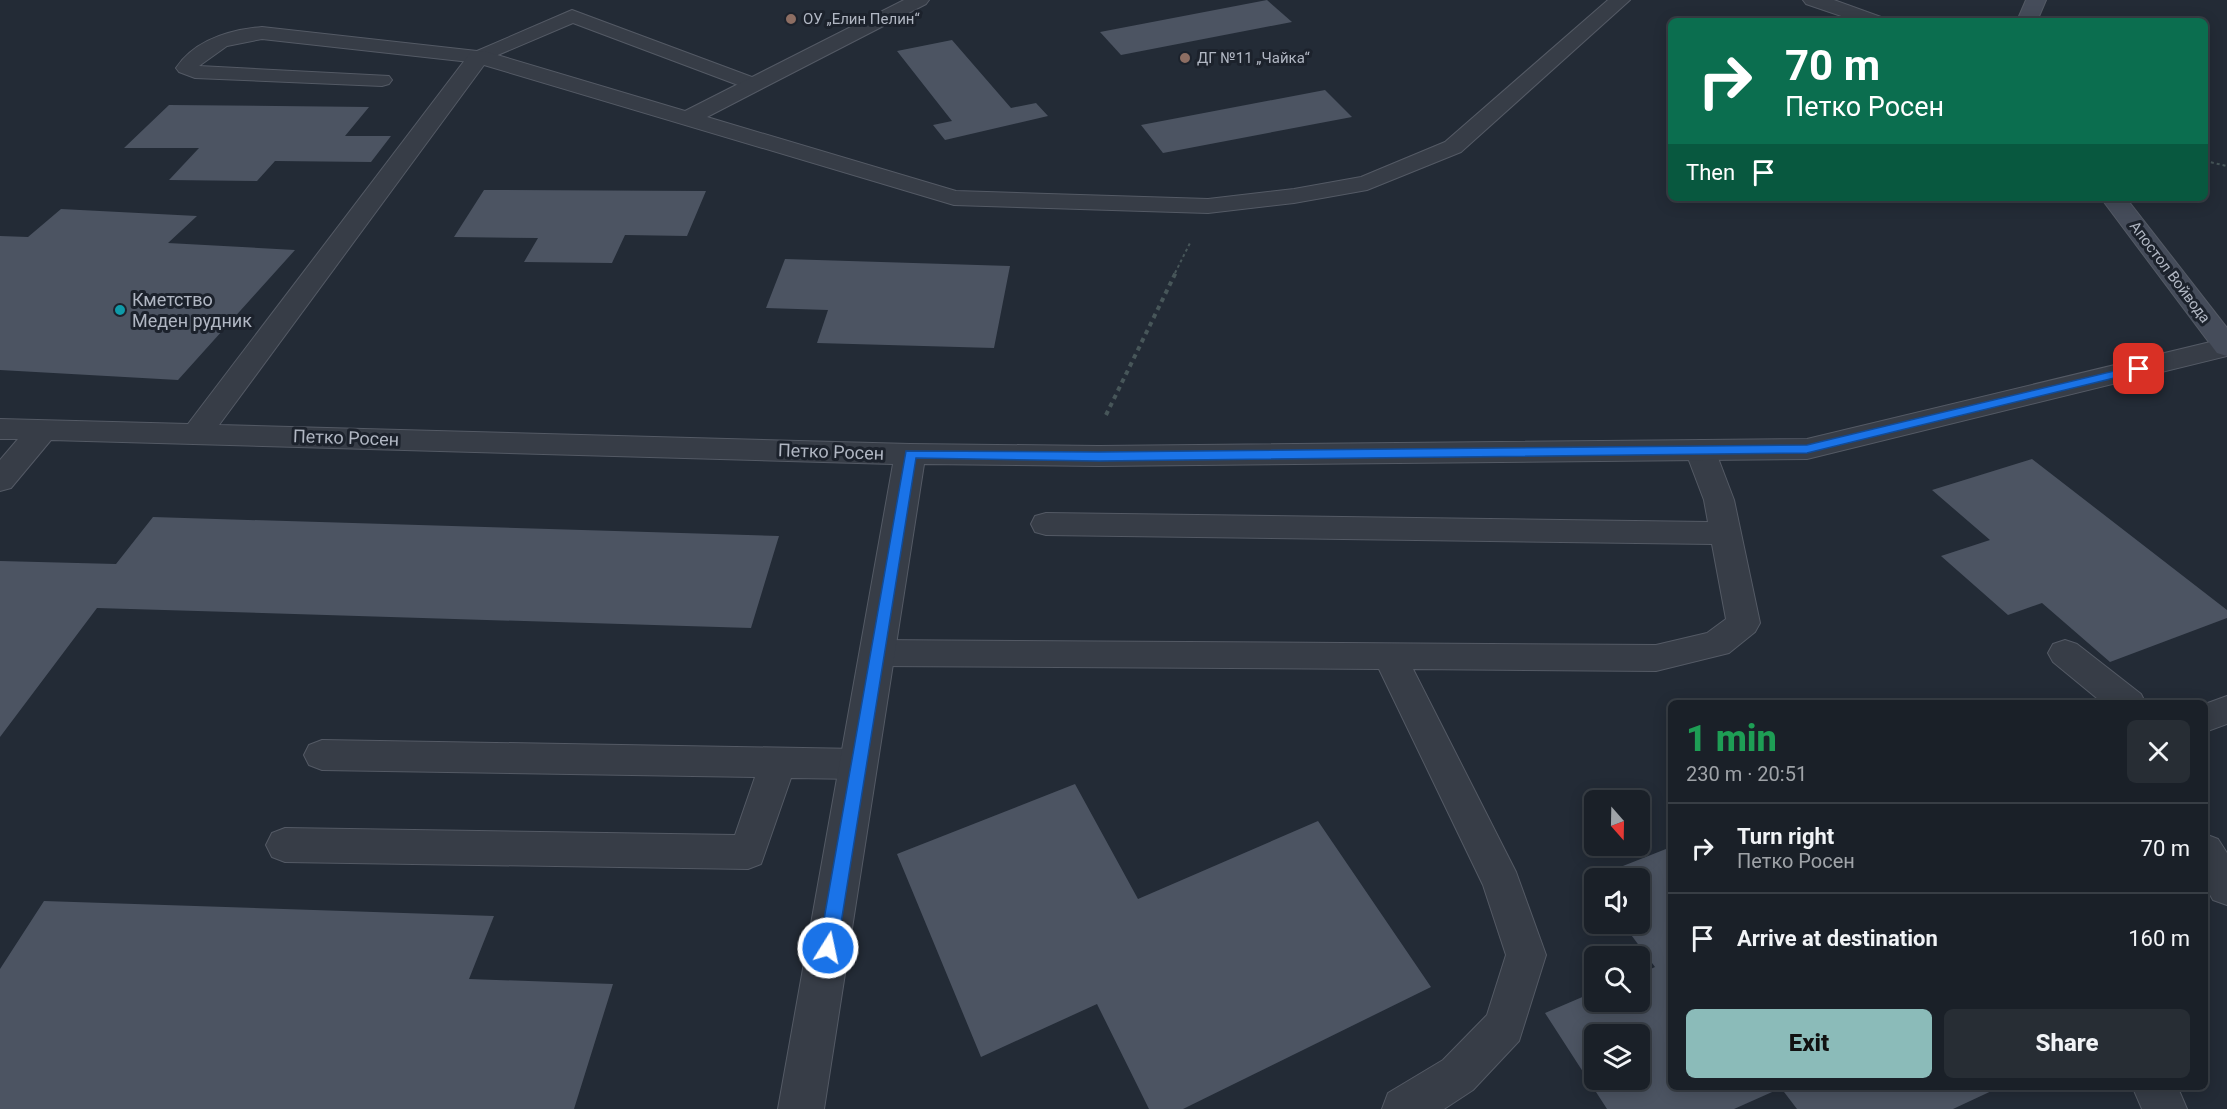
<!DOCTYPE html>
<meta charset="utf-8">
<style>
:root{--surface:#1a2028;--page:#272d34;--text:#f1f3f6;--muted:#9fa3a8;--line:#383e45;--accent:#8bbbb9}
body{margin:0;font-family:Roboto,sans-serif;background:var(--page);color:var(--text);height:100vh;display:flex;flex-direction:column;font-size:22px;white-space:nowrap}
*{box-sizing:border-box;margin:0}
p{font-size:20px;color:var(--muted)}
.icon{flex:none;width:33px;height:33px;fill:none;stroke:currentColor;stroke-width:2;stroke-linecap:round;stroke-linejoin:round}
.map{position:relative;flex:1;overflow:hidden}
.details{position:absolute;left:1668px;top:700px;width:540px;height:390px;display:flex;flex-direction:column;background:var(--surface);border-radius:9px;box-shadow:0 3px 15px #0003,0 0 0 2px var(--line)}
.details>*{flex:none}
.hud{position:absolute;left:1668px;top:18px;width:540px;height:183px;border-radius:9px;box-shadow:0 3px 15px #0003,0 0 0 2px var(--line);background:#0b6e4f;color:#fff;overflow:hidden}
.needle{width:39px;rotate:160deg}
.buttons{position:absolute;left:1584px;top:790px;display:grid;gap:12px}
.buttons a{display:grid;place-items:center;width:66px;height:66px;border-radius:9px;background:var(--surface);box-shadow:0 3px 15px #0003,0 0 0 2px var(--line);font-size:30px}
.pin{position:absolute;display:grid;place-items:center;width:51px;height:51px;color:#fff;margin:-26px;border-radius:12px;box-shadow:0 3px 9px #0006}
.me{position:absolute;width:66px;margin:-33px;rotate:10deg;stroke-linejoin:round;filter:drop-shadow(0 0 4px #0008)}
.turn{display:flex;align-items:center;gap:21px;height:126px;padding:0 18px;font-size:27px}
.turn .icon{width:78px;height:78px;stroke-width:2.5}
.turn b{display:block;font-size:42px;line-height:51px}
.then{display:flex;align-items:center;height:57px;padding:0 18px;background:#0003;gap:12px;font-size:22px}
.round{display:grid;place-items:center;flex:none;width:63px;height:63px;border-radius:9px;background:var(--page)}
.summary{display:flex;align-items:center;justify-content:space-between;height:102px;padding:0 18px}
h1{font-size:36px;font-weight:800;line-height:45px;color:#1e9e55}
.primary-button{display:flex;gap:12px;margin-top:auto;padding:12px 18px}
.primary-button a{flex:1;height:69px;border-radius:9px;background:var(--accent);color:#111;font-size:24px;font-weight:800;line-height:69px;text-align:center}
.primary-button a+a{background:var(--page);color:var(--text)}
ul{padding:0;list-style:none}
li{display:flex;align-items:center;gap:18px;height:90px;padding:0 18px;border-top:2px solid var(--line)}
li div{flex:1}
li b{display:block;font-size:22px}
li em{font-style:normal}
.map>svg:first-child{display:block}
.building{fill:#4c5462;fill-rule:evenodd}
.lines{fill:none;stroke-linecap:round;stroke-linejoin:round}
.lane-casing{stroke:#545a65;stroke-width:2}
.street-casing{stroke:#545a65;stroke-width:2}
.secondary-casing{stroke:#545a65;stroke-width:2}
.path-far1{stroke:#475659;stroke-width:2;stroke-dasharray:3 3;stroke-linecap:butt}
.path{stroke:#475659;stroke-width:4;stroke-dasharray:4.5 4.5;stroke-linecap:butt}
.lane{fill:#373d47;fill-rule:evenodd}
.street{fill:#373d47;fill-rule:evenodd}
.secondary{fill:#454c5a;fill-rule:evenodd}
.route{fill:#1a73e8;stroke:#114b97;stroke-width:1.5}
.education-dot{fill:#8d6e63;stroke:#1c222c;stroke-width:2}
.culture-dot{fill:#0f9aa8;stroke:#1c222c;stroke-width:2}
.labels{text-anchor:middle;stroke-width:6;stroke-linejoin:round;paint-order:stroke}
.far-poi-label{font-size:15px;fill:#b1b7c3;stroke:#1c222c;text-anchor:start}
.far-street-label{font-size:15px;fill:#b1b7c3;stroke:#1c222c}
.poi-label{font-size:18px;fill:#b1b7c3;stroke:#1c222c;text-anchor:start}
.street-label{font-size:18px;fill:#b1b7c3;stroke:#1c222c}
</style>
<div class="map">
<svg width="2227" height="1109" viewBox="0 0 2227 1109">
<rect width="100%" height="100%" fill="#232b36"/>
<g class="building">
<polygon points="1267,0 1292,22 1121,55 1100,32"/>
<polygon points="952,40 1011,108 1036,103 1048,116 945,140 933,125 952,121 897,51"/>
<polygon points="1325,90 1352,117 1163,153 1141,125"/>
<polygon points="169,105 369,107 345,136 391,136 371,162 275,161 257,181 169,180 199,148 124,148"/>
<polygon points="484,190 706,191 687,236 625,235 612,263 524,262 538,238 454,237"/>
<polygon points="61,209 197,216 168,243 295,250 178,380 0,370 0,236 28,237"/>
<polygon points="785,259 1010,266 994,348 817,343 828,310 766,308"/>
<polygon points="2032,459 2227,610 2227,618 2110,662 2042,603 2008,615 1941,556 1990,540 1932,490"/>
<polygon points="153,517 779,536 751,628 97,608 0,737 0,561 116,564"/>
<polygon points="1075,784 1138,899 1318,821 1431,987 1183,1109 1149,1109 1097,1004 981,1057 897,854"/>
<path d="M1671,847V1088H1998L1953,1109H1797L1781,1088L1734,1109H1607L1545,1013L1594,992V1002H1640V974L1655,967L1623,924H1640V879H1594V885L1590,879ZM1594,1035H1640V1080H1594Z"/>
<polygon points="44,901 494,916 469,979 613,984 574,1109 0,1109 0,969"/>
</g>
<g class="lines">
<g class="lane-casing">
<g id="lane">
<path d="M572,10L760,80L763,84L760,88L753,90L746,88L573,23L479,63L262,39L227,46L199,66L389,76L392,80L389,84L382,86L195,78L179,72L176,68C195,40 229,30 262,27L477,51Z"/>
<polygon points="1700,440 1710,443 1715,450 1734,500 1760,623 1755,632 1729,653 1656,671 1413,669 1516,872 1546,955 1519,1041 1473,1090 1444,1109 1382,1109 1388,1093 1443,1060 1487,1015 1506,955 1483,885 1379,669 877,666 865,662 860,653 865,644 877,640 1656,645 1707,633 1726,619 1712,544 1046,535 1035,532 1031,524 1035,516 1046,513 1708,522 1704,500 1685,450 1690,443"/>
<polygon points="2065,640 2077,644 2141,694 2146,704 2104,704 2053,662 2048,653 2053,644"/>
<polygon points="2227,696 2227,724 2205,732 2205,704"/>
<polygon points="322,740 859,749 872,753 877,764 872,775 859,779 791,778 761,864 748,869 285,862 272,857 266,845 272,833 285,828 735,835 755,777 322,770 309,765 304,755 309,745"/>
<polygon points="2205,834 2218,839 2227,853 2227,905 2213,900 2205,886"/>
<polygon points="2133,1088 2178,1088 2187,1109 2142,1109"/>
</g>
</g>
<g class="street-casing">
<g id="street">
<polygon points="904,0 929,0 926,4 707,117 956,191 1208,199 1294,189 1361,177 1445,142 1608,0 1630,0 1461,152 1367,190 1294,203 1208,213 954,205 484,65 219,425 910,444 1099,446 1807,439 2227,338 2227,356 1807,459 1099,466 924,464 824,1109 778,1109 893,464 51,440 11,488 0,491 0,460 18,439 0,439 0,419 188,424 471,52 479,51 487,52 685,111"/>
<polygon points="1803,0 1834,0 1881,17 1884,21 1856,21 1806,4"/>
</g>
</g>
<g class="secondary-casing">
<g id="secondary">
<polygon points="2026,0 2046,0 2037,21 2017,21"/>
<polygon points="2101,198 2126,198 2227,328 2227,356 2217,353"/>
</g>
</g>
<g class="path-far1">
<polyline points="2205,161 2227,166"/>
<polyline points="1175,273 1190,243"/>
</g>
<polyline class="path" points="1106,415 1176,272"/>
<use href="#lane" class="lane"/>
<use href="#street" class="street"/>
<use href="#secondary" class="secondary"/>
</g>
<polygon class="route" points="2139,365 2144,369 2143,371 1807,453 1099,461 916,458 837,948 834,954 828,956 822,954 819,948 906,451 1099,452 1807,445"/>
<g class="education-dot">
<circle cx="791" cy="19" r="6"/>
<circle cx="1185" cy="58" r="6"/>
</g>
<circle class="culture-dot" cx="120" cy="310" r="6"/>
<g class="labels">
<g class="far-poi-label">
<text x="803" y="24">ОУ „Елин Пелин“</text>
<text x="1197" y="63">ДГ №11 „Чайка“</text>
</g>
<g class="far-street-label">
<text transform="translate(2170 272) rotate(53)" y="5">Апостол Войвода</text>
</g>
<g class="poi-label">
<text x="132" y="306">Кметство<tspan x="132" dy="21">Меден рудник</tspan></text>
</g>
<g class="street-label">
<text transform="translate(346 438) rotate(2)" y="6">Петко Росен</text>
<text transform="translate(831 452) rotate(2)" y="6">Петко Росен</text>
</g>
</g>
</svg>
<div class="buttons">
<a><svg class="needle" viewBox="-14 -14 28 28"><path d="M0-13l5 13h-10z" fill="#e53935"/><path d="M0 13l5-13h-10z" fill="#9fa3a8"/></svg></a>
<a><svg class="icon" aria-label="sound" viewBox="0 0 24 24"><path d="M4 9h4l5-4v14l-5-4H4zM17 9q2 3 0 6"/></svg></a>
<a><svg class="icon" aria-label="search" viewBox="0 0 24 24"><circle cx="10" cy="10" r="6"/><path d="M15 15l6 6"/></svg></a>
<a><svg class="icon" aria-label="layers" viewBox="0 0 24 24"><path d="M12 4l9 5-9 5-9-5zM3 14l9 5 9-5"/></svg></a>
</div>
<div class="pin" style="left:2139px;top:369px;background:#d93025"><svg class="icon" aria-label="arrive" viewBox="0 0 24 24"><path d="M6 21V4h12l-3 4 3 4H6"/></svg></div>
<svg class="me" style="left:828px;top:948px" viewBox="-20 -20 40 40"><circle r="17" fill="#1a73e8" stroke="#fff" stroke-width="3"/><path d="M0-11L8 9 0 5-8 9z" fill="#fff"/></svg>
<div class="hud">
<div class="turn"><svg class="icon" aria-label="right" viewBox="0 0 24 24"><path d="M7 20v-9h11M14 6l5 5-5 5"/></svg><div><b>70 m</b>Петко Росен</div></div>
<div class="then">Then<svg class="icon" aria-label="arrive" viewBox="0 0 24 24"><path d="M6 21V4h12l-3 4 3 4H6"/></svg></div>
</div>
<section class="details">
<div class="summary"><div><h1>1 min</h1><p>230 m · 20:51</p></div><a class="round"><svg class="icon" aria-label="close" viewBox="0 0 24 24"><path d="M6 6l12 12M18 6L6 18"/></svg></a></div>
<ul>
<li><svg class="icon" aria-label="right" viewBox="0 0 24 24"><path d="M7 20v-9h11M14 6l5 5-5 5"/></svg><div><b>Turn right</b><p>Петко Росен</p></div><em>70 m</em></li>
<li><svg class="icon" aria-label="arrive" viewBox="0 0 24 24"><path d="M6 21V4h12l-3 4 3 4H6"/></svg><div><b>Arrive at destination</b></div><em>160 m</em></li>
</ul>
<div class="primary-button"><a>Exit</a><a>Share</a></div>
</section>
</div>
